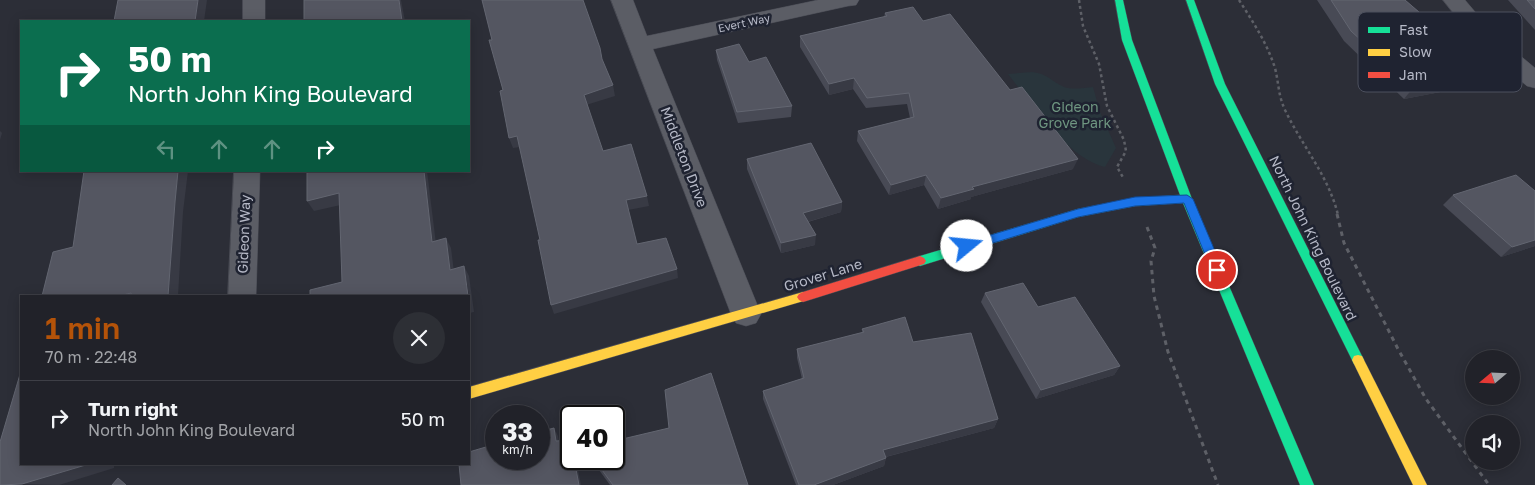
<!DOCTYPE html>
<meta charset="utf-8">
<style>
:root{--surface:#212229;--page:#2d2f35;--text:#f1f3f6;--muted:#a2a4a8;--line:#3e3f46;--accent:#b45309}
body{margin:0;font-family:"Golos Text",sans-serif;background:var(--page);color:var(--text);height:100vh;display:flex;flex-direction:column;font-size:19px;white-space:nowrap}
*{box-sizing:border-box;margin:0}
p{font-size:16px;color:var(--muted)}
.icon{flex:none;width:28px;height:28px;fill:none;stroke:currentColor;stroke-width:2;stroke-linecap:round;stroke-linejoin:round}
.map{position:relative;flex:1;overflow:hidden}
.details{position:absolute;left:20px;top:295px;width:450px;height:170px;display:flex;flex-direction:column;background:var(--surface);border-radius:0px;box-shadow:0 2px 12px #0003,0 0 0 1px var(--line)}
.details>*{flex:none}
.banner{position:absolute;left:20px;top:20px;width:450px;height:152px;border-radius:0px;box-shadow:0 2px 12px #0003,0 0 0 1px var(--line);background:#0b6e4f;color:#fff;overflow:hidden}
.needle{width:32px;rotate:251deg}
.buttons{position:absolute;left:1465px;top:350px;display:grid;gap:10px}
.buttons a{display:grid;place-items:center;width:55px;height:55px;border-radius:50%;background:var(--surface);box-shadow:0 2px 12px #0003,0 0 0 1px var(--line);font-size:25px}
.speed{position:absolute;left:485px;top:405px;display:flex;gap:10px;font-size:25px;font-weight:700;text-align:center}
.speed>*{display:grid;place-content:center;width:65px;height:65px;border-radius:50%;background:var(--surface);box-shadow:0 2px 12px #0003,0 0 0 1px var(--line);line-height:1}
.speed small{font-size:12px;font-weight:400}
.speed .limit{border:2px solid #111;border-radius:8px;background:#fff;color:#111}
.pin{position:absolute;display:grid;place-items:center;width:42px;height:42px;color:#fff;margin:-21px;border:2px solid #fff;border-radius:50%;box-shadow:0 1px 5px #0007}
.me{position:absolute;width:55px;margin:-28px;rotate:73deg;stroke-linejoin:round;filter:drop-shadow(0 0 4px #0008)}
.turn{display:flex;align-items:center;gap:18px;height:105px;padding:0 25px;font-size:22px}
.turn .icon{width:65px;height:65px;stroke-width:2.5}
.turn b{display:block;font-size:35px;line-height:42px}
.lanes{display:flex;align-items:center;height:48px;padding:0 25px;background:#0003;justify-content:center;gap:25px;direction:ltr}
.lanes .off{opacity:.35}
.round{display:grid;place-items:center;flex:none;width:52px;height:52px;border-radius:26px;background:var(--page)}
.overview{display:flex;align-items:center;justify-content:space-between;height:85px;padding:0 25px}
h1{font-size:30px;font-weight:600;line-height:38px;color:var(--accent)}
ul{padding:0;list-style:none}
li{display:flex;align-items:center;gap:15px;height:75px;padding:0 25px;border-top:1px solid var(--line)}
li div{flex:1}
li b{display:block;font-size:19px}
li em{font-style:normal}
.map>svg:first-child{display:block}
.green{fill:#29353c}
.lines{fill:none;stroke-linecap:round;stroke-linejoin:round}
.street-casing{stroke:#494b54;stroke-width:1}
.fast-casing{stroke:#494b54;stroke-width:1}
.slow-casing{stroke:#494b54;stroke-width:1}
.jam-casing{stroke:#494b54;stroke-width:1}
.path-far1{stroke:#5e6067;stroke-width:2.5;stroke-dasharray:3 3;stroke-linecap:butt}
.path{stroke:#5e6067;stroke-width:3;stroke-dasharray:4.5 4.5;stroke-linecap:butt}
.street{fill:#5b5d65;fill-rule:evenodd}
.fast{fill:#16e098;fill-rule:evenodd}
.slow{fill:#ffcf43;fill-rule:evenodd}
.jam{fill:#f24e42;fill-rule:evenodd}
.wall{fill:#484a55}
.shaded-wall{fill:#383a44}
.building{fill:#545661;stroke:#636671}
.route{fill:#1a73e8;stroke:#114b97}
.labels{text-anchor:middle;stroke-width:5;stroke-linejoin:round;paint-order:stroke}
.far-street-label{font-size:11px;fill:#b6b9c7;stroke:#1f2331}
.park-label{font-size:14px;fill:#6f9681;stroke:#1f2331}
.street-label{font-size:14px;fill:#b6b9c7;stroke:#1f2331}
.key{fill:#1f2331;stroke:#4c505e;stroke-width:1}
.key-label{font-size:14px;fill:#b6b9c7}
</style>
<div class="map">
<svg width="1535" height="485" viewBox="0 0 1535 485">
<rect width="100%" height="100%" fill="#2c2e37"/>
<path class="green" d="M1032,72C1048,74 1051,81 1064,87C1073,90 1083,88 1093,87L1100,112L1116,148L1105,167C1068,159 1031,103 1008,74Z"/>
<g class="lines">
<g class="street-casing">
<g id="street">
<rect x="243" y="0" width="22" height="21"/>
<polygon points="611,0 633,0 647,36 818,0 859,0 856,5 848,6 653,49 761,314 756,323 746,326 736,323 731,314"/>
<polygon points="1443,0 1465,0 1493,33 1535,68 1535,88 1527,86 1477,43"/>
<polygon points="234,171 260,171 256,296 228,296"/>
</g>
</g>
<g class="fast-casing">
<g id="fast">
<polygon points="1115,0 1123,0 1132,40 1192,199 1314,485 1300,485 1183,203 1135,206 1078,217 920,266 916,264 914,261 916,258 920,256 1078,209 1135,198 1180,195 1122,40"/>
<polygon points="1186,0 1194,0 1225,84 1362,356 1364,360 1362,364 1358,365 1354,364 1215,84"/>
</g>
</g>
<g class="slow-casing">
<g id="slow">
<polygon points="803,292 807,294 809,297 807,300 469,399 469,387"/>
<polygon points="1358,355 1362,356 1427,485 1413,485 1352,360 1354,356"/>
</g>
</g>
<g class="jam-casing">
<polygon id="jam" points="920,256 924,258 926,261 924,264 803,302 799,300 797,297 799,294 803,292"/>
</g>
<g class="path-far1">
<polyline points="1079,0 1083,26 1099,64 1107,106 1124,140 1126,151 1117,167 1124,179"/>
<path d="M1239,0C1253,22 1267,43 1275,68C1279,84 1278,96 1286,112C1303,147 1329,177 1338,215"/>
</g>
<g class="path">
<polyline points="1337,214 1344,243 1398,349 1426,399 1489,485"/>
<polyline points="1147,227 1155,248 1151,261 1154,296 1168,352 1218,485"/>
</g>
<use href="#street" class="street"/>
<use href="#fast" class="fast"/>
<use href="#slow" class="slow"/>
<use href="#jam" class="jam"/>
</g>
<g class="wall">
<polygon points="1317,0 1405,0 1491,74 1482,84 1404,99 1344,41"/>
<polygon points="1508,0 1535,0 1535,30"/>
<polygon points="885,13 923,21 1010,90 1073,169 971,197 971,199 938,209 924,185 889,195 857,141 858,131 910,118 907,104 866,108 853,89 829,95 800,47 800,36 884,17"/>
<polygon points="716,50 749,62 792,106 791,117 738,123 717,60"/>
<polygon points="747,159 842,202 841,212 808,222 815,245 781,253 747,169"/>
<polygon points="1535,191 1535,246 1501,257 1443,205 1453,195"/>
<polygon points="985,293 1120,366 1114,375 1036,399 981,302"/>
<polygon points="862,329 913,342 998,419 994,428 886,457 884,466 833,485 796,485 763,399 763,391 802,379 797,358 797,349 862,333"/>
<polygon points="591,459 614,459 748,485 610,485"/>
</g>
<g class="shaded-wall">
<polygon points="198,0 207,0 204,21 195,21"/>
<polygon points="399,0 401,0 405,21 402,21"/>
<polygon points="1491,74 1482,84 1404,99 1413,88"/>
<polygon points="854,78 853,89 829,95 829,84"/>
<polygon points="613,85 615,96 586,105 584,95"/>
<polygon points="0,131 2,133 0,140"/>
<polygon points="517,136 520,147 513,148 509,138"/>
<polygon points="1078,159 1073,169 971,197 971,199 938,209 941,198 972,187"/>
<polygon points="178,171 188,171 183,212 178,296 168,296 175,202"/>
<polygon points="424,171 427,171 437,252 432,242"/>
<polygon points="926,175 924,185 889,195 891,185"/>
<polygon points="339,193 345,204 314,211 307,201"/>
<polygon points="647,196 649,206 628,210 626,200"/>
<polygon points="842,202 841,212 803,223 803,213"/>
<polygon points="816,235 815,245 781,253 781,243"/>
<polygon points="446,238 451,248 455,280 450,270"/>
<polygon points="1535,240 1535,246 1501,257 1512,247"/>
<polygon points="464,266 469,276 474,312 469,313 469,296"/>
<polygon points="677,269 678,278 554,314 551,305"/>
<polygon points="131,293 135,296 119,296"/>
<polygon points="1120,366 1114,375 1036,399 1041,390"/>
<polygon points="998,419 994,428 881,458 883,450"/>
<polygon points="554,428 558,436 560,449 556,441"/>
<polygon points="886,458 884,466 833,485 814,485"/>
<polygon points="574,459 576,459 581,485 579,485"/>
<polygon points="89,464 114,464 114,468 59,485 22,484"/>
</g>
<g class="building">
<polygon points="118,0 198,0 195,21 114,21"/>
<polygon points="304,0 399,0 402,21 304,21"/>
<polygon points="482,0 583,0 600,48 602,59 613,85 584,95 603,151 631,144 647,196 626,200 637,244 666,238 677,269 551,305 538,240 540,240 517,136 509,138 500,91 503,90 489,40 492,40"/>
<polygon points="1331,0 1405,0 1491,74 1413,88 1351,31"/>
<polygon points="1527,0 1535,0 1535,9"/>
<polygon points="913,7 923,21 950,14 1010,90 1022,87 1078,159 972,187 974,189 941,198 926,175 891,185 858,131 914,117 909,93 867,98 854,78 829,84 800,36 887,16 885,13"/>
<polygon points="739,44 749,62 766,57 792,106 737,112 716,50"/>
<polygon points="811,143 842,202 803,213 816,235 781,243 747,159"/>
<polygon points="84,171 178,171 175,202 168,296 131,296 131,293 119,296 42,296 53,252 73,247"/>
<polygon points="315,171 424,171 432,242 446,238 450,270 464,266 468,296 310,296 310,290 342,282 339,193 307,201 307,173"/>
<polygon points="1516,175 1535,191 1535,240 1512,247 1453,195"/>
<polygon points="1023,283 1038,307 1075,297 1120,366 1041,390 985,293"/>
<polygon points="905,317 913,342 971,333 998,419 883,450 886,458 814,485 799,485 763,391 804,378 797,349 864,332 862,329"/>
<polygon points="21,371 21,464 89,464 22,484 0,485 0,442"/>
<polygon points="711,373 748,485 613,485 594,459 614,459 614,441 669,428 665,390"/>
<polygon points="554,428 556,441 571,440 571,459 574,459 579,485 461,485 459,464 469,464 469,452 496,444 496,459 539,459 539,432"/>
<polygon points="118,478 126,485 112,485"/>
</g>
<polygon class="route" points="1187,195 1193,199 1223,270 1221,274 1213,274 1184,203 1135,206 1078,217 967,251 962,246 967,242 1078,209 1135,197"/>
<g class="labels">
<g class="far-street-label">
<text transform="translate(744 23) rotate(-12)" y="4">Evert Way</text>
</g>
<g class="park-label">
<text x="1075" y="112">Gideon<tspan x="1075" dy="16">Grove Park</tspan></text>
</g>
<g class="street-label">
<text transform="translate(684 157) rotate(69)" y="5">Middleton Drive</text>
<text transform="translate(244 234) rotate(-88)" y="5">Gideon Way</text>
<text transform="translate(1313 238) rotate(64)" y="5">North John King Boulevard</text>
<text transform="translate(823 275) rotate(-17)" y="5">Grover Lane</text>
</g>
</g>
<rect x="1358" y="12" width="164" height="80" rx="8" class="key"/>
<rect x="1368" y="27" width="22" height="6" fill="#16e098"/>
<rect x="1368" y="49" width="22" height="7" fill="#ffcf43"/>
<rect x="1368" y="72" width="22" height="6" fill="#f24e42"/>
<g class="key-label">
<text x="1399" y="35">Fast</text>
<text x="1399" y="57">Slow</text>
<text x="1399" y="80">Jam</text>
</g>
</svg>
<div class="buttons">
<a><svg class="needle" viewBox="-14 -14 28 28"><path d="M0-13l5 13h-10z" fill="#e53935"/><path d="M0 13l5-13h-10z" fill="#a2a4a8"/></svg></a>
<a><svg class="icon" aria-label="sound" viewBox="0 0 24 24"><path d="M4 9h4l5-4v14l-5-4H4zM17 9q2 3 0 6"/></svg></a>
</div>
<div class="speed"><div>33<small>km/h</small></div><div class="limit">40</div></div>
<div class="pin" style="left:1217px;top:270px;background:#d93025"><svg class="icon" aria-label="arrive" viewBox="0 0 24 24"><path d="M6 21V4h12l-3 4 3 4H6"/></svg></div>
<svg class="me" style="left:967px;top:246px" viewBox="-20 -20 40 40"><circle r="19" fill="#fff"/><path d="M0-13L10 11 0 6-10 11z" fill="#1a73e8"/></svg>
<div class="banner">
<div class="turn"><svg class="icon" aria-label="right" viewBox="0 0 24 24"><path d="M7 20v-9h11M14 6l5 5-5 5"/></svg><div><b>50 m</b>North John King Boulevard</div></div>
<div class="lanes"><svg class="icon off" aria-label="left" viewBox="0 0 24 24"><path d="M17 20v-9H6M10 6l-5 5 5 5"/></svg><svg class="icon off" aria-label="ahead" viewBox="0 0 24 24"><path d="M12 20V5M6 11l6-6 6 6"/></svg><svg class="icon off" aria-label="ahead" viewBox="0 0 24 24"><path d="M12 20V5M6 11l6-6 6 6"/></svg><svg class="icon" aria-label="right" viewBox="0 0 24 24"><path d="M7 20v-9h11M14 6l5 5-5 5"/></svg></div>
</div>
<section class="details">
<div class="overview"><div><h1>1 min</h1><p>70 m · 22:48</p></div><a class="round"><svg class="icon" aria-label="close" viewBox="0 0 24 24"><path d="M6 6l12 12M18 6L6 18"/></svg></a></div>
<ul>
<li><svg class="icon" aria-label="right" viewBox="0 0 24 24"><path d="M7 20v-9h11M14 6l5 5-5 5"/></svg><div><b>Turn right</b><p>North John King Boulevard</p></div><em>50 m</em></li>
</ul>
</section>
</div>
